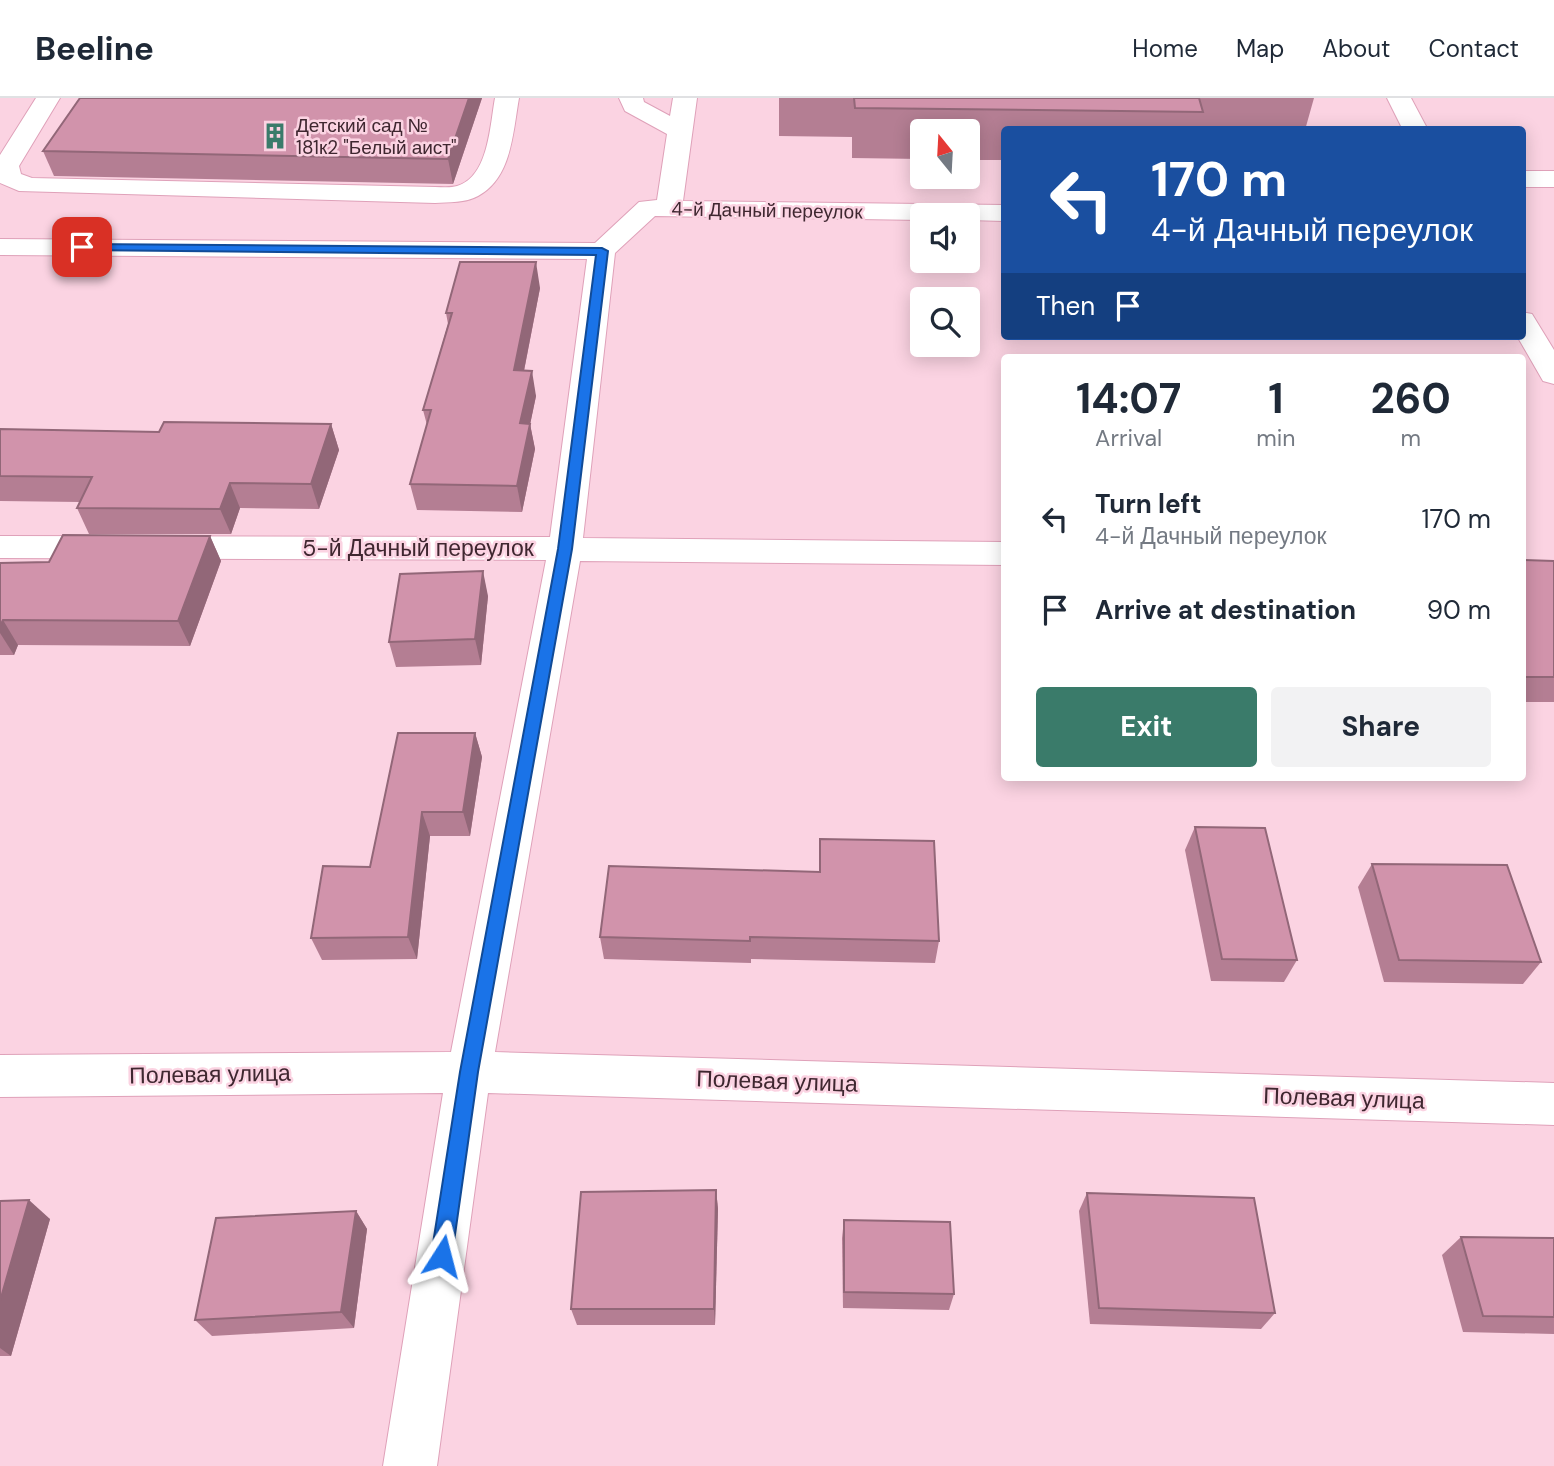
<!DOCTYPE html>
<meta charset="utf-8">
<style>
:root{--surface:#fff;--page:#f2f2f3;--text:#1f2937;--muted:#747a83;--line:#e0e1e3;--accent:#3a7b6a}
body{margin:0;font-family:"DM Sans",sans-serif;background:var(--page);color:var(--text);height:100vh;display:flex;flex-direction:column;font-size:26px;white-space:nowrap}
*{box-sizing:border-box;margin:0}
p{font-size:23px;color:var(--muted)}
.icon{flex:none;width:38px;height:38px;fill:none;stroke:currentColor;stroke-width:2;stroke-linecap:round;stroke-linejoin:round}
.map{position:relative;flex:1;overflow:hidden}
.details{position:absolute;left:1001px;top:256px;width:525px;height:427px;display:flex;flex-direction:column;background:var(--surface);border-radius:7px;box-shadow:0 4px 18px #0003}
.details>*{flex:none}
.top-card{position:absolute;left:1001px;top:28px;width:525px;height:214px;border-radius:7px;box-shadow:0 4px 18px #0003;background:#1a4fa0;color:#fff;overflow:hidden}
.needle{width:46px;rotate:342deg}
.tools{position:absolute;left:910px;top:21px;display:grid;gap:14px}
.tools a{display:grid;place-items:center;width:70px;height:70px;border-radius:7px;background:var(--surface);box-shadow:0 4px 18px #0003;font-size:35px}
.pin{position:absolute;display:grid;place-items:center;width:60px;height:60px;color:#fff;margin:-30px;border-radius:14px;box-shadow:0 4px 10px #0006}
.me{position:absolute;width:77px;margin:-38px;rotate:9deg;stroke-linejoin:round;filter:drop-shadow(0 0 5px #0008)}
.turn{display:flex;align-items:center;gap:24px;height:147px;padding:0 35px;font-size:32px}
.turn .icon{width:91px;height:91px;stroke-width:2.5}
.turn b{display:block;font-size:49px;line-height:60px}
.then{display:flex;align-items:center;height:66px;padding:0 35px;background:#0003;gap:14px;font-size:26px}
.eta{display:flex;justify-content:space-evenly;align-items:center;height:119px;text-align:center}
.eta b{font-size:42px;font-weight:700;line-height:49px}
.action{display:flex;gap:14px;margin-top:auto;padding:14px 35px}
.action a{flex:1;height:80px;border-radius:7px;background:var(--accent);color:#fff;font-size:28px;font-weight:700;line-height:80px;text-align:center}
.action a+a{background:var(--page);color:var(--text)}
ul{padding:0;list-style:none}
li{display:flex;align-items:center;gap:21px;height:91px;padding:0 35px}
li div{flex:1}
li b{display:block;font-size:26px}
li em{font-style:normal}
header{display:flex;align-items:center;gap:42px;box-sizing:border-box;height:98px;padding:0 35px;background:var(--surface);border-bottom:2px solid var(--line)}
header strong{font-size:33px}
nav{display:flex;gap:38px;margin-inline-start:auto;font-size:24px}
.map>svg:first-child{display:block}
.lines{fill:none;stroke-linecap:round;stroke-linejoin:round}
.minor-casing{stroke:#dfa1b9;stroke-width:2}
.minor{fill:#fff;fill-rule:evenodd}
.wall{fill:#b47e93}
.shaded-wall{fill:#926778}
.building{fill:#d193ab;stroke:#926778;stroke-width:2}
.route{fill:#1a73e8;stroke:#114b97;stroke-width:2}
.labels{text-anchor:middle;stroke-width:5;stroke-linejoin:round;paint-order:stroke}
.far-poi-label{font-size:19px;fill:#3f2730;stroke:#fbd3e2;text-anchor:start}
.far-street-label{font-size:19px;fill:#3f2730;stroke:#fbd3e2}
.street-label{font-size:23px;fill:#3f2730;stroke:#fbd3e2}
</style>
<header>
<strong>Beeline</strong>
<nav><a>Home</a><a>Map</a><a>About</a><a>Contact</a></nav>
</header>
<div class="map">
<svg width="1554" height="1368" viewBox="0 0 1554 1368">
<rect width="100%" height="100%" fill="#fbd3e2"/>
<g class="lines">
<g class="minor-casing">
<g id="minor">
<path d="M36,0H60L19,68L21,76L32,80L435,89C442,89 451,90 457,88C489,79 490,26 495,0H519C513,33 512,80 478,98C465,105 449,104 435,105L19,93L0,85V57Z"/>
<polygon points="619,0 643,0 644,4 670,18 673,0 697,0 683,103 1004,107 1004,123 968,122 968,117 922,117 922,122 655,118 615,155 583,440 1004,444 1004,467 580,463 495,954 1554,985 1554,1027 488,995 437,1368 383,1368 443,995 0,999 0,957 451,954 546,462 0,460 0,438 550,439 587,161 0,157 0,141 595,145 639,104 657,102 667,36 625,13"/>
<polygon points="1387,0 1411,0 1428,32 1403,32"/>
<rect x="1522" y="73" width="32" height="16"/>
<polygon points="1522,214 1532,216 1554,252 1554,286 1543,283 1517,238 1522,238"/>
</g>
</g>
<use href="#minor" class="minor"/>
</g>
<g class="wall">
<polygon points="80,0 482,0 453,86 54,78 43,53"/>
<polygon points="779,0 1314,0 1305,32 1004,32 1004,62 968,62 968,33 922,33 922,61 852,60 852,39 779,38"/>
<polygon points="540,190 524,273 536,298 530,326 535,351 522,414 417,412 410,386 427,327 423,312 448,226 446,215"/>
<polygon points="331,326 339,352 319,411 240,410 231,436 89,436 77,410 80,404 0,403 0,331 159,334"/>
<polygon points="210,438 221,463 190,548 18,547 14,557 0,557 0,465 49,464"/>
<polygon points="1522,462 1554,463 1554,604 1522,604"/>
<polygon points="488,498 481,567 396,569 389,544"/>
<polygon points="475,635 482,659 470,738 430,738 417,861 322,862 311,840 370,769"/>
<polygon points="1195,729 1297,862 1284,884 1211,883 1185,752"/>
<polygon points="820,741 939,843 935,865 751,861 751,865 604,861 600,839 819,774"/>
<polygon points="1372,766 1541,864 1523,886 1384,884 1358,789"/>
<polygon points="716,1092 718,1111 715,1227 577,1227 571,1211"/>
<polygon points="1087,1095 1275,1215 1261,1231 1090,1226 1079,1113"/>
<polygon points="0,1103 50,1121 11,1258 0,1258"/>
<polygon points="356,1113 367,1131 354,1230 212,1238 195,1222"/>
<polygon points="844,1122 954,1196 949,1212 843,1210 842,1140"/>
<polygon points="1461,1139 1554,1140 1554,1236 1463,1234 1442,1157"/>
</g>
<g class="shaded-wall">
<polygon points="469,0 482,0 453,86 448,61"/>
<polygon points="536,164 540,190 519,298 514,272"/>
<polygon points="532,273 536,298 525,351 520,325"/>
<polygon points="331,326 339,352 319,411 311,386"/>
<polygon points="530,326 535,351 522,414 517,388"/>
<polygon points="230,385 240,410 231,436 220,411"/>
<polygon points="210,438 221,463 190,548 178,523"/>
<polygon points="483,473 488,498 481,567 475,541"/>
<polygon points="3,522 18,547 14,557 0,535 0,528"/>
<polygon points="475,635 482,659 470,738 463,714"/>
<polygon points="422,714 430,738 417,861 408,839"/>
<polygon points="716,1092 718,1111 715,1227 714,1211"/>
<polygon points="29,1102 50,1121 11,1258 0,1250 0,1203"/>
<polygon points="356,1113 367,1131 354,1230 341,1214"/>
</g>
<g class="building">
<polygon points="80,0 469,0 448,61 43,53"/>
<polygon points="854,0 1199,0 1203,14 855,10"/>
<polygon points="460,164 536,164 514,272 532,273 520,325 530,326 517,388 410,386 431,312 423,312 452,215 446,215"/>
<polygon points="164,324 331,326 311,386 230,385 220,411 77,410 92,379 0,378 0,331 159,334"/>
<polygon points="63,437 210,438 178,523 3,522 0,528 0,465 49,464"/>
<polygon points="1522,462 1554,463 1554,579 1522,579"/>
<polygon points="483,473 475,541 389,544 400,476"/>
<polygon points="398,635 475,635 463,714 422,714 408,839 311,840 323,768 370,769"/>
<polygon points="1195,729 1265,730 1297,862 1222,861"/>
<polygon points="820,741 934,743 939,843 750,839 750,843 600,839 609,768 820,774"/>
<polygon points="1372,766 1507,767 1541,864 1399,862"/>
<polygon points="716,1092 714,1211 571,1211 581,1094"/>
<polygon points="1087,1095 1254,1100 1275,1215 1099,1210"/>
<polygon points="29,1102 0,1203 0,1103"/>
<polygon points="356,1113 341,1214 195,1222 216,1120"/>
<polygon points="844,1122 950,1124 954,1196 844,1194"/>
<polygon points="1461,1139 1554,1140 1554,1219 1483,1218"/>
</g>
<polygon class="route" points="82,146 602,150 608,153 572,451 478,974 452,1158 449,1165 442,1168 434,1165 431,1158 460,974 558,451 596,157 78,152 76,149"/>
<defs>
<g id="building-bare" transform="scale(2.1)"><path d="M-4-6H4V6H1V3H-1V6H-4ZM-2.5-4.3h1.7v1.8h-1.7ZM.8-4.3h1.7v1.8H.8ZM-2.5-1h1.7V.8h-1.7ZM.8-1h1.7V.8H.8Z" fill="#3a7b6a" stroke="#fbd3e2" stroke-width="2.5" paint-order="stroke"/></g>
</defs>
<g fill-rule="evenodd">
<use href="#building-bare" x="275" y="38"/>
</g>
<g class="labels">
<g class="far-poi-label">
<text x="296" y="34">Детский сад №<tspan x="296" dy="22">181к2 "Белый аист"</tspan></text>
</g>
<g class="far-street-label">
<text transform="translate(767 112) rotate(1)" y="7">4-й Дачный переулок</text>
</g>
<g class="street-label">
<text x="418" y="458">5-й Дачный переулок</text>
<text transform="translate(210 976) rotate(-1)" y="8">Полевая улица</text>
<text transform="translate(777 983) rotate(2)" y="8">Полевая улица</text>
<text transform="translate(1344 1000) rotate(2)" y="8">Полевая улица</text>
</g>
</g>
</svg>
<div class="tools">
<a><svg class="needle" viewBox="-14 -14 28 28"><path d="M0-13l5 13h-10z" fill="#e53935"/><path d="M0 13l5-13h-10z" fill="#747a83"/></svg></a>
<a><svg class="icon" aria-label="sound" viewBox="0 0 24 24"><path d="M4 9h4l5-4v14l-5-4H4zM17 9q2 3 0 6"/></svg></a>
<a><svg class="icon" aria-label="search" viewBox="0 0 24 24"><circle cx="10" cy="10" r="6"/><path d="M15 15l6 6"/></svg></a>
</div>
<div class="pin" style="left:82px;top:149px;background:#d93025"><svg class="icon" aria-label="arrive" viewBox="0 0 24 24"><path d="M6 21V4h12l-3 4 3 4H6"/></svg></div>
<svg class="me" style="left:442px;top:1158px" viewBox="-20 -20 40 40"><path d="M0-17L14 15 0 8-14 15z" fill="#1a73e8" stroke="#fff" stroke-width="4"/></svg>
<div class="top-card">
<div class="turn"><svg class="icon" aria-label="left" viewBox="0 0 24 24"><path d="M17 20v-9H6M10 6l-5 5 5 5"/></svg><div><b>170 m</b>4-й Дачный переулок</div></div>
<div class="then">Then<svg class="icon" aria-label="arrive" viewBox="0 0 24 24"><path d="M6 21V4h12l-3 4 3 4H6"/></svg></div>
</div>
<section class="details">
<div class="eta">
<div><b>14:07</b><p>Arrival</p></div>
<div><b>1</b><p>min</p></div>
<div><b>260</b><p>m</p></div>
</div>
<ul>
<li><svg class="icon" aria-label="left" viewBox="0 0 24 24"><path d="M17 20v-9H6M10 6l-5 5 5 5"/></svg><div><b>Turn left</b><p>4-й Дачный переулок</p></div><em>170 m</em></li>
<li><svg class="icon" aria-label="arrive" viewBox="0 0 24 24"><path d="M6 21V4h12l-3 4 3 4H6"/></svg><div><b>Arrive at destination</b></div><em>90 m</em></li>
</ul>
<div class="action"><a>Exit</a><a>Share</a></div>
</section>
</div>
